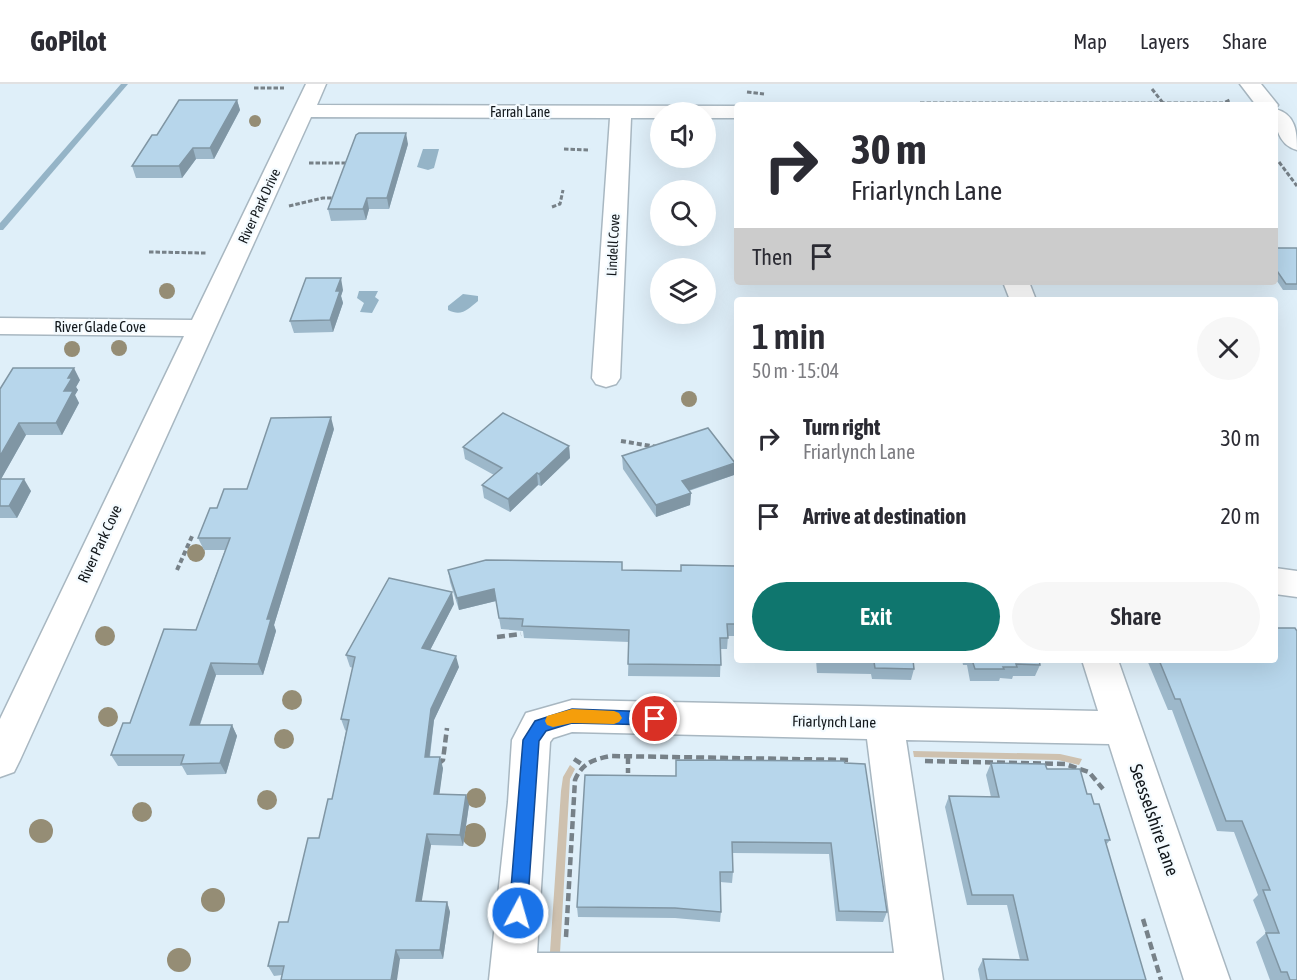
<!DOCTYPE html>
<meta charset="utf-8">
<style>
:root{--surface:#fff;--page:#f7f7f7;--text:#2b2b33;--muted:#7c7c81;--line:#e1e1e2;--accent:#0f766e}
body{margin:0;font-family:"Asap Condensed",sans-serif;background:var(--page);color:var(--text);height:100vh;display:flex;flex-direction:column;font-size:22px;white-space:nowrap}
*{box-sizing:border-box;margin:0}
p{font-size:20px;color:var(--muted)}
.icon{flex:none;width:33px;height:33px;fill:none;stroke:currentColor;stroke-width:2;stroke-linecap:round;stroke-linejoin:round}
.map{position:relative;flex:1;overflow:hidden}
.drawer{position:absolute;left:734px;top:213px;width:544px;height:366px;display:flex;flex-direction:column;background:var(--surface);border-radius:6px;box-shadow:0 6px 24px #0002}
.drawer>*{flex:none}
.banner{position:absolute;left:734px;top:18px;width:544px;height:183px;border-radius:6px;box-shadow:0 6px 24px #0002;background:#fff;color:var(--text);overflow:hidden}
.buttons{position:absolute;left:650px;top:18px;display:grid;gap:12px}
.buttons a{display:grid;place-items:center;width:66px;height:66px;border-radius:50%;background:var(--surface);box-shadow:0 6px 24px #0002;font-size:30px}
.pin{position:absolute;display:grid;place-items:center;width:51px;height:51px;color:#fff;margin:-26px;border:3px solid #fff;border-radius:50%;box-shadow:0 2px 6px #0007}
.me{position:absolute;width:66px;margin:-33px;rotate:6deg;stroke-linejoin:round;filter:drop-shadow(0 0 4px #0008)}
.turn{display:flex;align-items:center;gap:21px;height:126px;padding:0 18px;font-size:27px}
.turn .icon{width:78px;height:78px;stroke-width:2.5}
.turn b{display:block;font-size:42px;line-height:51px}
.then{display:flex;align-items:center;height:57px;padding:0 18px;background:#0003;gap:12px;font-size:22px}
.round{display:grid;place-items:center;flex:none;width:63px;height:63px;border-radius:32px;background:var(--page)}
.head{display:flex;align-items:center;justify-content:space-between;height:102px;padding:0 18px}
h1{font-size:36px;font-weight:600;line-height:45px}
.action{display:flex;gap:12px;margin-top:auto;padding:12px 18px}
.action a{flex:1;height:69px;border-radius:36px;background:var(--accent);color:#fff;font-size:24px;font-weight:600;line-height:69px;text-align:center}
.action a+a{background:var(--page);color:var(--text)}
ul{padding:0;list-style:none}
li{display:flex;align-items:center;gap:18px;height:78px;padding:0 18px}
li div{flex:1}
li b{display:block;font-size:22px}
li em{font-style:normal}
header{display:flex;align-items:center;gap:36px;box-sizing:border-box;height:84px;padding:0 30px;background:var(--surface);border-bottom:2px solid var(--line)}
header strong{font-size:28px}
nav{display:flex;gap:33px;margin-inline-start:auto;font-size:21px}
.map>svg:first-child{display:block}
.green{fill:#cec1af}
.water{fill:#95b4c7}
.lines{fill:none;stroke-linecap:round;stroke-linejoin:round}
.stream{fill:#95b4c7;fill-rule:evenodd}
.minor-casing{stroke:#a8b7c1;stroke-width:3}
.path-far2{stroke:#778188;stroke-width:3;stroke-dasharray:4.5 2;stroke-linecap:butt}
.path-far1{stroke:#778188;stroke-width:4;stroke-dasharray:5 3;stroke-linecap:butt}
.path{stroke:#778188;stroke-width:4.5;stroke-dasharray:8 4;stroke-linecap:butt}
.minor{fill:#fff;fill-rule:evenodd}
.tree{fill:#958d75}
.wall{fill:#9db8ca}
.shaded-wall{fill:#8096a4}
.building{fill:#b7d6eb;stroke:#8096a4;stroke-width:1.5}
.route{fill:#1a73e8;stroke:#114b97;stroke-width:1.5}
.slow{fill:#f59e0b}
.labels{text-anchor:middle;stroke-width:4.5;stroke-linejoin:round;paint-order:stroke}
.far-street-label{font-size:14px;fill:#12171b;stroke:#f4fbff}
.street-label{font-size:15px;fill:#12171b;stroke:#f4fbff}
.near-street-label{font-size:18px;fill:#12171b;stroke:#f4fbff}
</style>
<header>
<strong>GoPilot</strong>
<nav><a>Map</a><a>Layers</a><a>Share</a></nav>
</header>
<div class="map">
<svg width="1297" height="896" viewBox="0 0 1297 896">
<rect width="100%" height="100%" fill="#dfeff9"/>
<g class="green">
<polygon points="913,667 1060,670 1082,675 1079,681 1058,676 914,673"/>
<polygon points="570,681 575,685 570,695 560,869 550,868 561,707 563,693"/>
</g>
<g class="water">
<polygon points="423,65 439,65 434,84 428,86 417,83"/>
<polygon points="359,207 378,207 375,213 379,216 372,229 360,228 364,219 357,214"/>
<path d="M463,210L478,212V217C468,225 462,233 448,226V222Z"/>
</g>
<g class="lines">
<polygon class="stream" points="121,0 128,0 3,146 0,146 0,139"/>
<g class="minor-casing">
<g id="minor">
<polygon points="306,0 326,0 317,21 736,22 736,34 705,34 705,28 660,28 660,34 631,34 620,294 616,300 606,303 596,300 592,294 610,34 311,33 20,676 14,688 0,693 0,635 184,252 0,250 0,234 192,236"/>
<path d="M1240,0H1261L1278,21L1275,25C1296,30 1297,48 1297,66C1276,60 1275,39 1275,21H1256Z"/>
<polygon points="1003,198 1029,198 1036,216 1010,216"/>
<polygon points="1275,484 1297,487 1297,513 1275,510"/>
<path d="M1082,576H1118L1230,896H1184L1109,660L906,656L943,896H489L508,718L512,656L526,629L572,616L1098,627ZM572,648L867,655L894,869H537L550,658L553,654Z"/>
</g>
</g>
<g class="path-far2">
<polyline points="254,4 284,4"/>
<polyline points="1152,5 1163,19"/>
<polyline points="747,8 764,10"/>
<polyline points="920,19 1223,19 1230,16"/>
<polyline points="564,65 590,66"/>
<polyline points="1279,78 1297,102"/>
<polyline points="309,79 350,79"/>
<polyline points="289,122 323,114 335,114"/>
<polyline points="552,123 560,120 563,106"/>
<polyline points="149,168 206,169"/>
</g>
<g class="path-far1">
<polyline points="621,357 657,363"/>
<polyline points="177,486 193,450"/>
</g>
<g class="path">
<polyline points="497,553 521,550"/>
<polyline points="628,672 628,689"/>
<polyline points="574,675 583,681"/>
<polyline points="925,677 1065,680 1089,688 1103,705"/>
<polyline points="438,680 443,676 447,644"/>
<polyline points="1143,835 1161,896"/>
<path d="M566,853L575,696C582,679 594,675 611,672L851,676"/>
</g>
<use href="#minor" class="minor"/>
</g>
<g class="tree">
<circle cx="255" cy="37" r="6"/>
<circle cx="167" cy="207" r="8"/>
<circle cx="119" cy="264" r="8"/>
<circle cx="72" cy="265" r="8"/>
<circle cx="689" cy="315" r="8"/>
<circle cx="196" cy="469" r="9"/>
<circle cx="105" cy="552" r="10"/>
<circle cx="292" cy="616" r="10"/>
<circle cx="108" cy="633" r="10"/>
<circle cx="284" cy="655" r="10"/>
<circle cx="476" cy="714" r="10"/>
<circle cx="267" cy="716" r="10"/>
<circle cx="142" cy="728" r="10"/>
<circle cx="41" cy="747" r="12"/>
<circle cx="474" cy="751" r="12"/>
<circle cx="213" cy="816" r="12"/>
<circle cx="179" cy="876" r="12"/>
</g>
<g class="wall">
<polygon points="237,16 240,26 214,75 196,75 182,94 136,94 132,82 157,51"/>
<polygon points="408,60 389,125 369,125 366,136 331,137 328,125"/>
<polygon points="1275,164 1297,164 1297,206 1283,206 1275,194"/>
<polygon points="343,206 341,212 343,219 333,248 294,249 290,237"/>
<polygon points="80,296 76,303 78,306 75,311 79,319 62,351 26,351 1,395 31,407 17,434 0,434 0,305"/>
<polygon points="334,345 274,541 276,547 263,591 216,591 200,641 232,641 237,652 226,690 187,691 182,682 118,682 111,671 130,639 196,546 225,466 204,466 198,454 217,424 247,405"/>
<polygon points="569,362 570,374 541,402 538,401 510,428 484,414 482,401 494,391 465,375 463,363"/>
<polygon points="622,372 735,379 734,391 689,407 691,409 690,421 656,433 623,385"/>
<polygon points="736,482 736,552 728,552 727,565 721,565 720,593 628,592 629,558 524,554 523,547 501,545 496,517 459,526 450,498 448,486 622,486 681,487"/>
<polygon points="454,520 430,566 459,583 434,636 430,673 443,684 439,710 469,721 463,762 431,761 421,817 447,818 450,828 443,875 400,875 282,891 274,892 268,882 288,838 319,754 332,715 346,647 345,646 341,635 353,584 350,583 346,571"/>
<polygon points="816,576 913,576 914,585 911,596 872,595 871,590 817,589"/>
<polygon points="962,576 1039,576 1040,581 1035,592 1013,592 1012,595 1000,594 999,597 970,597 967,581 963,581"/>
<polygon points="1147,576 1275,576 1297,896 1270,896 1256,858 1266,849 1253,816 1258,811 1234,748 1217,747 1172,626 1168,626"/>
<polygon points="844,677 887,828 883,838 836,837 829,770 732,769 733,788 732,799 720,798 721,828 720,838 675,834 578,833 577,823 676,692"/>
<polygon points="991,679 1047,685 1087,710 1094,720 1110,756 1106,761 1146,896 980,896 978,885 983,875 1020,876 1007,821 967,821 945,723 949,712 991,713 986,691"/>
</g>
<g class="shaded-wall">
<polygon points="237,16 240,26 214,75 210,64"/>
<polygon points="406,49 408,60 389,125 387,114"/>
<polygon points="193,64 196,75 182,94 179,82"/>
<polygon points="367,114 369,125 366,136 363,125"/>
<polygon points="341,194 343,206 341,212 343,219 333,248 330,236 336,207"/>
<polygon points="74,284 80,296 76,303 78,306 75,311 79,319 62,351 56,339 68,294"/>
<polygon points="331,333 334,345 274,541 276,547 263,591 258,580 267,535"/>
<polygon points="19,339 26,351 0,397 0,372"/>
<polygon points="569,362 570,374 541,402 539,390"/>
<polygon points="735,379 734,391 681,409 682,397"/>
<polygon points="537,389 538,401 510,428 508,415"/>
<polygon points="24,395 31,407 17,434 9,422"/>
<polygon points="691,409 690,421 656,433 656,421"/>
<polygon points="494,505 496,517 459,526 457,514"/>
<polygon points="452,508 454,520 425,576 422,564"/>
<polygon points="456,572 459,583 434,636 428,684 425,673 431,625"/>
<polygon points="211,579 216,591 196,652 190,641"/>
<polygon points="232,641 237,652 226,690 220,679"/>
<polygon points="440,673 443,684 438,721 434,710"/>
<polygon points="466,711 469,721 463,762 460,751"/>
<polygon points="427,750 431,761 420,828 416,817"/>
<polygon points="447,818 450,828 443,875 440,866"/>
<polygon points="396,866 400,875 397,896 391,896"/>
</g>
<g class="building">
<polygon points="179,16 237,16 210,64 193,64 179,82 132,82 152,51 157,51"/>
<polygon points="359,49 406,49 387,114 367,114 363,125 328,125 356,51"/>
<polygon points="1275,164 1297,164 1297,200 1286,200 1275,184"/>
<polygon points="306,194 341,194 336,207 340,207 330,236 290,237"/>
<polygon points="13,284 74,284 68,294 72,294 64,307 73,307 56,339 19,339 0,372 0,305"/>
<polygon points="503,329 569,362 539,390 537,389 508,415 482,401 502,384 463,363"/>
<polygon points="331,333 267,535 271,535 258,580 211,579 190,641 232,641 220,679 181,680 184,671 111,671 123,639 130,639 164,545 196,546 230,454 198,454 210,424 217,424 224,405 247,405 271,334"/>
<polygon points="708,344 735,379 682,397 691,409 656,421 622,372"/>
<polygon points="0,395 24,395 9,422 0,422"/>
<polygon points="486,476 622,478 622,486 681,487 681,481 736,482 736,540 727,540 728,554 720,554 721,581 628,580 629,546 522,542 523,535 499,534 494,505 457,514 448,486"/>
<polygon points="389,494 452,508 422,564 456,572 431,625 425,673 440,673 434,710 466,711 460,751 427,750 416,817 447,818 440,866 396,866 391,896 281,896 284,882 268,882 279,838 288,838 308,754 319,754 328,715 332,715 349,636 341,635 355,573 346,571"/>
<polygon points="1275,544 1295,544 1297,547 1297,896 1290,896 1287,888 1281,888 1266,849 1279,849 1263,806 1270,806 1242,737 1226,737 1180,615 1175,615 1159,576 1275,576"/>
<polygon points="819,576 913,576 914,585 875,584 874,578 820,577"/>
<polygon points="972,576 1039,576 1040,581 1016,580 1017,583 1003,583 1004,585 975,585"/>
<polygon points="676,676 844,677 845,679 865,680 887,828 839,827 831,759 732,758 733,788 720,788 721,828 675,824 577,823 585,691 676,692"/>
<polygon points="991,679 1045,680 1047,685 1080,685 1087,710 1091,710 1094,720 1099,720 1110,756 1105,756 1146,896 987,896 983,875 1028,876 1013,811 972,811 949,712 999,713"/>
</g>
<polygon class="route" points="572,625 655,628 661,630 663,635 661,640 655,641 572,639 546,647 539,657 527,829 525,835 518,838 512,835 509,829 523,656 535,637"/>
<polygon class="slow" points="572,625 614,627 619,629 622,634 619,638 614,640 572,639 553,643 547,641 545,637 547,632"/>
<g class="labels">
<g class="far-street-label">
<text x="520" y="33">Farrah Lane</text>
<text transform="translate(259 122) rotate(-65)" y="5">River Park Drive</text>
<text transform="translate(613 161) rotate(-87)" y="5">Lindell Cove</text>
</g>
<g class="street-label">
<text x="100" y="248">River Glade Cove</text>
<text transform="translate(100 460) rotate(-65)" y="5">River Park Cove</text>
<text transform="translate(834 638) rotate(1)" y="5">Friarlynch Lane</text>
</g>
<g class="near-street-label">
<text transform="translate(1154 736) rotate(71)" y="6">Seesselshire Lane</text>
</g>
</g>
</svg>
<div class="buttons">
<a><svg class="icon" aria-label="sound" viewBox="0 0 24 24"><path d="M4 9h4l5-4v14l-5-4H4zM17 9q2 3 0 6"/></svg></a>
<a><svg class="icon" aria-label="search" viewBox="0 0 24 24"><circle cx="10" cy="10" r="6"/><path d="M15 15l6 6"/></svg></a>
<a><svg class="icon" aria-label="layers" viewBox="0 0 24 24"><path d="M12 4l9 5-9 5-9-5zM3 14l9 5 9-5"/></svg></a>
</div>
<div class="pin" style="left:655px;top:635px;background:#d93025"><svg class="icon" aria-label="arrive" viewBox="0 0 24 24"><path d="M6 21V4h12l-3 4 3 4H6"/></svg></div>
<svg class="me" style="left:518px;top:829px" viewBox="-20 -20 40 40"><circle r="17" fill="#1a73e8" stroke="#fff" stroke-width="3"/><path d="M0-11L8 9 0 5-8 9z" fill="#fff"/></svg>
<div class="banner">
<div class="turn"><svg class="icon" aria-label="right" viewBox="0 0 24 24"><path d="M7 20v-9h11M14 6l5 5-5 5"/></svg><div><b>30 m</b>Friarlynch Lane</div></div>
<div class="then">Then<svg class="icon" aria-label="arrive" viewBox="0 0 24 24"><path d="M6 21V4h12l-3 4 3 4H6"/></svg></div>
</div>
<section class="drawer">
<div class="head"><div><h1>1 min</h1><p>50 m · 15:04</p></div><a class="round"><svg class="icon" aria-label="close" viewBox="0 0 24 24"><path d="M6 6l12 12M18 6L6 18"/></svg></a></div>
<ul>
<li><svg class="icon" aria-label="right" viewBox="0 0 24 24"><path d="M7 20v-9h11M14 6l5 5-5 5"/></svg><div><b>Turn right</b><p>Friarlynch Lane</p></div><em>30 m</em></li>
<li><svg class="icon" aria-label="arrive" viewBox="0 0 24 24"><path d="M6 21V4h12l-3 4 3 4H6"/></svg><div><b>Arrive at destination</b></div><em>20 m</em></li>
</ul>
<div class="action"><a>Exit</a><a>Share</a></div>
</section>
</div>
